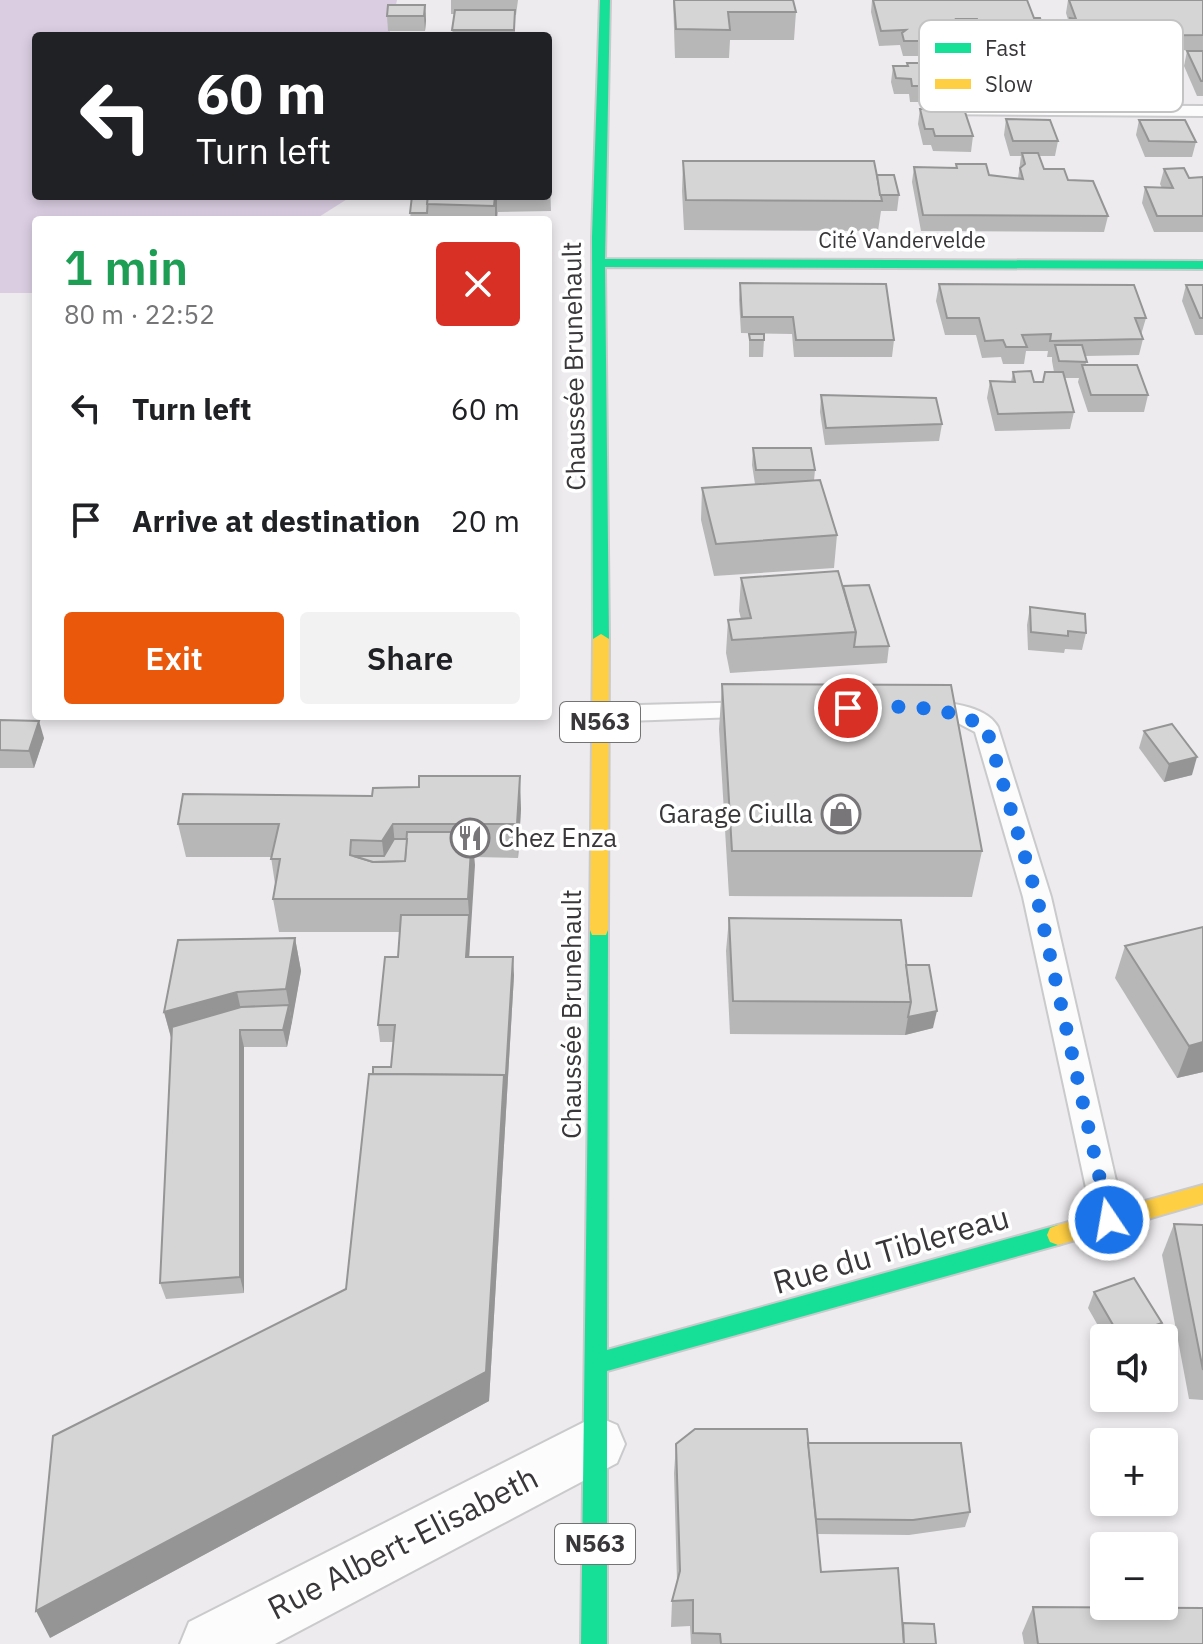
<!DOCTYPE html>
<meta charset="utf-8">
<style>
:root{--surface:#fff;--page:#f2f2f2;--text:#202124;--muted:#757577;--accent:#ea580c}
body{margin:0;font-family:"IBM Plex Sans",sans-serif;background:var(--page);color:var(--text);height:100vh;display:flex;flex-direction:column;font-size:30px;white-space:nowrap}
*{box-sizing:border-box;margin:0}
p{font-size:26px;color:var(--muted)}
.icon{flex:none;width:44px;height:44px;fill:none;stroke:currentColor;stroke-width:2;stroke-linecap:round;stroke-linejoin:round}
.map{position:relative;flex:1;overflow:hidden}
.details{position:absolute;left:32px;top:216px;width:520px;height:504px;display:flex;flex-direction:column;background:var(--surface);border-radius:8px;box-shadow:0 4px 12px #0003}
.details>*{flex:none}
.guide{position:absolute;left:32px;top:32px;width:520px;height:168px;border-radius:8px;box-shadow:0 4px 12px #0003;background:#202124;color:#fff;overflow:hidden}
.tools{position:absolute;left:1090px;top:1324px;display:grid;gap:16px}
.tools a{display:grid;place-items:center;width:88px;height:88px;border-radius:8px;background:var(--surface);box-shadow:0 4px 12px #0003;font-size:40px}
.pin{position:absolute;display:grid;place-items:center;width:68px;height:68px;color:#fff;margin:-34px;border:4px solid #fff;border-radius:50%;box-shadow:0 2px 8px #0007}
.me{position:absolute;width:88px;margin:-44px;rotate:348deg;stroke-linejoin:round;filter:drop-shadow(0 0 6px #0008)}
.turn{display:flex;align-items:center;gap:28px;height:168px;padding:0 32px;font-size:36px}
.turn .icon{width:104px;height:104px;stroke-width:2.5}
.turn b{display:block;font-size:56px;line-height:68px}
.round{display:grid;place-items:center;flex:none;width:84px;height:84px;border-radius:8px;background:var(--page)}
.headline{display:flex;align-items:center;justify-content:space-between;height:136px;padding:0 32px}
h1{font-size:48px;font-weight:600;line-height:60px;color:#1e9e55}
.cta{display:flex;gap:16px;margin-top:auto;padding:16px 32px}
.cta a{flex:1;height:92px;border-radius:8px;background:var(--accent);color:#fff;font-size:32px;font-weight:600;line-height:92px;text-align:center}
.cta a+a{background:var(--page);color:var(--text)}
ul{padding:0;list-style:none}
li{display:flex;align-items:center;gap:24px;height:112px;padding:0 32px}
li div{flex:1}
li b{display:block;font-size:30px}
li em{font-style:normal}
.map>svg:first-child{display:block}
.green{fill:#dacde2}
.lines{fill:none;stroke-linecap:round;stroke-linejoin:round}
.lane-casing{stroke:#cac9cb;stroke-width:4}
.street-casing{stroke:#cac9cb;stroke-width:4}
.fast-casing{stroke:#cac9cb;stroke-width:4}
.slow-casing{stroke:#cac9cb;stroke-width:4}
.lane{fill:#fcfcfc;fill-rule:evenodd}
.street{fill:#fcfcfc;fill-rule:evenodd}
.fast{fill:#16e098;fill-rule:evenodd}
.slow{fill:#ffcf43;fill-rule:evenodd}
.wall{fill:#b7b7b8}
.shaded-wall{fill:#959596}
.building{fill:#d5d5d6;stroke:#959596;stroke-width:2}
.route{stroke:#1a73e8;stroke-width:14;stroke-dasharray:0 25.2}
.labels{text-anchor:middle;stroke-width:7;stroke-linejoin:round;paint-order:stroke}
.far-street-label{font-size:22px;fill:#393739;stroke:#fff}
.shield{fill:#fff;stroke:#747374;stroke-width:2}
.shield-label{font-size:24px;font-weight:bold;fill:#393739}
.street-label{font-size:26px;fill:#393739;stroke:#fff}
.poi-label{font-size:26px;fill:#393739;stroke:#fff;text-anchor:end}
.near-street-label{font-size:32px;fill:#393739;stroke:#fff}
.key{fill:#fff;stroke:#c4c3c4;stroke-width:2}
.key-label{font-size:22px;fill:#393739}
</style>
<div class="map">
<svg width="1203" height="1644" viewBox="0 0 1203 1644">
<rect width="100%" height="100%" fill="#edebee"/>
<polygon class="green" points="0,0 397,0 389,36 36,36 36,196 352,196 314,220 36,220 36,293 0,293"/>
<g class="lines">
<g class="lane-casing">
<g id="lane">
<polygon points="932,105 1203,106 1203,116 926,114 924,110"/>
<path d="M922,700C946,703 985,704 998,727L1051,897L1125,1220L1120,1230L1109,1234L1098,1230L1093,1220L1023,897L975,732L954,721L913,714L910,708L913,702Z"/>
<polygon points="755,702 764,704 767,710 764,716 600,722 591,720 588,714 591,708 600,706"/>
</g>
</g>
<g class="street-casing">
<polygon id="street" points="596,1416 617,1425 625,1444 617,1463 275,1644 180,1644 189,1622"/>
</g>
<g class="fast-casing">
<g id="fast">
<polygon points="600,0 610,0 605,259 1203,261 1203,269 605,267 609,639 607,643 595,643 593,639 592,237"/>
<polygon points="599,923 606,925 608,930 607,1350 1058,1225 1066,1228 1069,1235 1066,1242 1058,1245 607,1371 607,1644 581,1644 590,930 592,925"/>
</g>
</g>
<g class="slow-casing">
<g id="slow">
<polygon points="601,634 609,639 608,930 606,935 592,935 590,930 593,639"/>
<polygon points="1203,1185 1203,1203 1058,1245 1050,1242 1047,1235 1050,1228 1058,1225"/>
</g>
</g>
<use href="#lane" class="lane"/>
<use href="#street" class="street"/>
<use href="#fast" class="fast"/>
<use href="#slow" class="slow"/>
</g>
<g class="wall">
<polygon points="451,0 518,0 516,15 515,15 515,36 452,36 454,14 451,14"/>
<polygon points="673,0 793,0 796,12 794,40 730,40 729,58 675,58"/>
<polygon points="872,0 1027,0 1034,18 1043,28 1041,43 1015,43 1014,52 1001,53 1004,56 1034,75 1032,90 989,91 983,72 985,56 992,56 992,52 998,52 997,49 980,49 975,34 958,34 957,42 939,42 937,51 924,50 923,56 903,56 900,45 879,46 871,12"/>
<polygon points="1068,0 1203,0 1203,50 1109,51 1102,43 1070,42 1068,33 1069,23 1066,13"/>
<polygon points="425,5 426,20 425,31 388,31 387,16"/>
<polygon points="1187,51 1203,51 1203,96 1197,96 1184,66"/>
<polygon points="1131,53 1164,77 1160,93 1117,93 1109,73 1112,58 1130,58"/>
<polygon points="907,63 957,86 955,102 910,102 909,94 894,94 891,82 893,66 907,66"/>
<polygon points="920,109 973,136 971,152 933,151 931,145 923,145 918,124"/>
<polygon points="1006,119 1058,141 1055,156 1039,156 1044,169 1068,180 1108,216 1104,232 921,231 912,182 914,167 956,168 956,164 989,175 1018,178 1021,156 1010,156 1004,135"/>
<polygon points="1139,120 1196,142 1192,157 1145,157 1136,135"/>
<polygon points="548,149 549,149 551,211 498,212 497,220 410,220 412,196 548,196"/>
<polygon points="683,161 877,175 899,195 897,211 881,211 878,231 684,230 682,191"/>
<polygon points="1164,169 1189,178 1203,177 1203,232 1154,232 1142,203 1145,187 1162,188 1160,184"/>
<polygon points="740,283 894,340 892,357 794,357 792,334 741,333 739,300"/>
<polygon points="939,284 1146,318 1141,335 1143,339 1139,355 1085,356 1086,365 1148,395 1144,412 1088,412 1078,382 1079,378 1064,378 1074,412 1070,429 995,431 987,398 990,381 1011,382 1013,372 1034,382 1043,382 1054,372 1052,361 1052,357 1047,357 1048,351 1026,351 1024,364 1003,364 1001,357 982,358 976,335 945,335 936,301"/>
<polygon points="1186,285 1203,285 1203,335 1195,335 1182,301"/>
<polygon points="749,334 764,340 763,357 749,357"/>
<polygon points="821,395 942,424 939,441 825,445 820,412"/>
<polygon points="753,448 815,470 814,481 837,535 834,568 714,576 701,520 702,488 755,484 752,465"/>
<polygon points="741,578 843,586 889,646 887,663 730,673 726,653 728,620 741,619 739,611"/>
<polygon points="1030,607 1086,633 1082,650 1065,649 1064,653 1028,650 1027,625"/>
<polygon points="722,684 982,851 972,897 729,896 719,729"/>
<polygon points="0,720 44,738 34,768 0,768"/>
<polygon points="1144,731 1192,775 1164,782 1139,748"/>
<polygon points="372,796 521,809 518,858 474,857 469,957 514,975 489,1401 50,1638 346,1289 373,1074 391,1067 393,1042 380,1042 378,1025 398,957 400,932 279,932 273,899 275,884 271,857 186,857 178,824"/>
<polygon points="729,918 906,965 933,1028 905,1035 730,1034 726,951"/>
<polygon points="1203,927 1203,1072 1177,1078 1115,978 1125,946"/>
<polygon points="295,938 301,971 287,1047 244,1047 244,1293 166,1299 160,1283 171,1038 164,1012"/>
<polygon points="1174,1224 1203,1225 1203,1400 1189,1399 1162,1255"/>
<polygon points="1094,1292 1155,1338 1105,1338 1088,1308"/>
<polygon points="808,1443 970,1512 965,1527 909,1535 817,1534 821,1572 936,1644 691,1644 690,1626 671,1627 672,1601 677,1581 674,1473 676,1444"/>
<polygon points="1033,1607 1203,1644 1024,1644 1022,1633"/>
</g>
<g class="shaded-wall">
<polygon points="425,5 426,20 425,31 424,16"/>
<rect x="495" y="196" width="2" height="24"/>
<polygon points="39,721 44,738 34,768 29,751"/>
<polygon points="1197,757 1192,775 1164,782 1169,764"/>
<polygon points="520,776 521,809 518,858 517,824"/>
<polygon points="393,824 396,857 386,874 382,841"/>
<polygon points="472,832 475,865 468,975 466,957 469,915 468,899"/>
<polygon points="295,938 301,971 292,1022 286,989"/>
<polygon points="513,957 514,975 489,1401 50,1638 36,1611 486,1372 504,1075"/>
<polygon points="237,992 244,1024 173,1044 164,1012"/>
<polygon points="289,1005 292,1022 287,1047 283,1030"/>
<polygon points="937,1011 933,1028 905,1035 908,1017"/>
<polygon points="240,1030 244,1047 244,1293 240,1277"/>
<polygon points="1203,1042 1203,1072 1177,1078 1189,1046"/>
<polygon points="1162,1323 1155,1338 1120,1338 1120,1337"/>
</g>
<g class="building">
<polygon points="674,0 793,0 796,12 728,12 730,30 676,29"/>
<polygon points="873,0 1027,0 1034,18 1040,18 1043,28 1012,28 1016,37 1001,38 999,34 982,34 977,19 956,19 959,27 936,27 939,36 925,35 925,41 904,41 902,33 906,30 881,31"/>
<polygon points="1069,0 1203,0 1203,35 1112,36 1105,28 1073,27 1070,18 1076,19"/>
<polygon points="388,5 425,5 424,16 387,16"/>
<polygon points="455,10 515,10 514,30 452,30"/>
<polygon points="1187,51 1203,51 1203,81 1201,81"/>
<polygon points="907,63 951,63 957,86 912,86 911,79 896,78 893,66 908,66"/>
<polygon points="920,109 964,109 973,136 935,136 933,129 925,129"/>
<polygon points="1006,119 1050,120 1058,141 1013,141"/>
<polygon points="1139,120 1185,120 1196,142 1149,141"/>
<polygon points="548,149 549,149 550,181 548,181"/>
<polygon points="1022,153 1038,153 1044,169 1064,169 1068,180 1093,181 1108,216 923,215 914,167 957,168 956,164 986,164 989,175 1023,179 1020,168 1025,164"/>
<polygon points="683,161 874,161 882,201 686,200"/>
<polygon points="1184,168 1189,178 1203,177 1203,216 1157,216 1145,187 1173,188 1164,169"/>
<polygon points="877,175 894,175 899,195 880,195"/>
<polygon points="412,196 428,196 427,213 410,213"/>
<polygon points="428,196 495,196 494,206 427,204"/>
<polygon points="740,283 886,284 894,340 796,340 793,317 742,317"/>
<polygon points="939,284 1134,285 1146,318 1135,318 1143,339 1050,341 1051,334 1022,335 1027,347 1006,347 1003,340 985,341 979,318 947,318"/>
<polygon points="1186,285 1203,285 1203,318 1200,318"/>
<polygon points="749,334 764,334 764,340 750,340"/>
<polygon points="1055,345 1082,345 1087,362 1059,361"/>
<polygon points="1082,365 1137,365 1148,395 1091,395"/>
<polygon points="1031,371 1034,382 1043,382 1045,372 1063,372 1074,412 998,414 990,381 1015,382 1013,372"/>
<polygon points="821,395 936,398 942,424 826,428"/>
<polygon points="753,448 811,448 815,470 756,470"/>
<polygon points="820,480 837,535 716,544 702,488"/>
<polygon points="838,571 856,632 732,640 728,620 751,618 741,578"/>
<polygon points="869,585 889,646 854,647 856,632 843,586"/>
<polygon points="1030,607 1085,614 1086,633 1068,631 1068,636 1031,632"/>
<polygon points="722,684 951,685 982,851 732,851"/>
<polygon points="0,720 39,721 29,751 0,750"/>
<polygon points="1172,724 1197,757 1169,764 1144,731"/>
<polygon points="419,776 520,776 517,824 393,824 382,841 351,840 350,855 373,862 405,861 407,832 472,832 468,899 273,899 280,859 271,859 279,824 178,824 183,794 372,796 373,788 419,787"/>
<polygon points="394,839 407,839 405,861 373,862 354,856 384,856"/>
<polygon points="401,915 469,915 466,957 513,957 505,1090 504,1075 373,1074 373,1067 391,1067 395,1025 378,1025 385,957 398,957"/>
<polygon points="729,918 901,920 911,1002 733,1001"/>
<polygon points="1203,927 1203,1042 1189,1046 1125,946"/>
<polygon points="295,938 286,989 237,992 164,1012 178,940"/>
<polygon points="906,965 929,965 937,1011 908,1017 911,1002"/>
<polygon points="289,1005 283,1030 240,1030 240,1277 160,1283 172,1027 241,1007"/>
<polygon points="369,1074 504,1075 486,1372 36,1611 53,1436 346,1289"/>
<polygon points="1174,1224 1203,1225 1203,1370"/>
<polygon points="1134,1278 1162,1323 1120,1337 1094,1292"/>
<polygon points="695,1429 807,1429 821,1572 898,1568 904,1644 721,1644 720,1634 693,1633 693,1600 672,1601 680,1571 676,1444"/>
<polygon points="808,1443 961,1443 970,1512 913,1520 816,1519"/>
<polygon points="1033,1607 1203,1608 1203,1644 1038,1644"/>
<polygon points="903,1623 934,1624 936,1644 904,1644"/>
</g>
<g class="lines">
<path class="route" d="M848,708C899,706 940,703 986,727L1037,897L1109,1220"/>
</g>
<defs>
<g id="shop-ring" transform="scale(2)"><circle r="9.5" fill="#fff" stroke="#787678" stroke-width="1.5"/><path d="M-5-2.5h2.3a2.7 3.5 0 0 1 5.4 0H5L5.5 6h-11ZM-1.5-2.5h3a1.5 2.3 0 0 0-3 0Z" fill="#787678"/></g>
<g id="restaurant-ring" transform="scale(2)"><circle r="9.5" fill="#fff" stroke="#787678" stroke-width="1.5"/><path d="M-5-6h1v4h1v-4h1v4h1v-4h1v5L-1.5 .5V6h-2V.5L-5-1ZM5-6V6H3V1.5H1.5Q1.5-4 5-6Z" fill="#787678"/></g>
</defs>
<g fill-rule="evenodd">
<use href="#shop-ring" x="841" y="814"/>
<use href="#restaurant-ring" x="470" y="838"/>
</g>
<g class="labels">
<g class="far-street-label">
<text x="902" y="248">Cité Vandervelde</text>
</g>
<g class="shield">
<rect x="560" y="702" width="80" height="40" rx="6"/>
<rect x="555" y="1524" width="80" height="40" rx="6"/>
</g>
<g class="shield-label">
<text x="600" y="730">N563</text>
<text x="595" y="1552">N563</text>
</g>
<g class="street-label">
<text transform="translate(574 366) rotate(-91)" y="9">Chaussée Brunehault</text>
<text transform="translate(572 1014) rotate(-90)" y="9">Chaussée Brunehault</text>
</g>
<g class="poi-label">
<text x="813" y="823">Garage Ciulla</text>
<text x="498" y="847" text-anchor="start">Chez Enza</text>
</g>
<g class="near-street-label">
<text transform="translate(891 1250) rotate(-16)" y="11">Rue du Tiblereau</text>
<text transform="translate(403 1543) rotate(-27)" y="11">Rue Albert-Elisabeth</text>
</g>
</g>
<rect x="919" y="20" width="264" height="92" rx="12" class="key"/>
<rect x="935" y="43" width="36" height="10" fill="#16e098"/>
<rect x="935" y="79" width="36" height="10" fill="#ffcf43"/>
<g class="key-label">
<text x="985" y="56">Fast</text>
<text x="985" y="92">Slow</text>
</g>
</svg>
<div class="tools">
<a><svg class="icon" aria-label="sound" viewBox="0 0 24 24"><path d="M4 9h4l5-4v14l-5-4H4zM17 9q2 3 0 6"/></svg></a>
<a>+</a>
<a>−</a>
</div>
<div class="pin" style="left:848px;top:708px;background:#d93025"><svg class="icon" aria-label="arrive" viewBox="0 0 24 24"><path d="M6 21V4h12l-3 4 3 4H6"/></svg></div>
<svg class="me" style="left:1109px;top:1220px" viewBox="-20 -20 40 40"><circle r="17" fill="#1a73e8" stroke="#fff" stroke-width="3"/><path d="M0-11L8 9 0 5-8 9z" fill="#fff"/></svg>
<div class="guide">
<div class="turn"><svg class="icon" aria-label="left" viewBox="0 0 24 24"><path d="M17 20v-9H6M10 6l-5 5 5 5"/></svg><div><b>60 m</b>Turn left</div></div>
</div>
<section class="details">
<div class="headline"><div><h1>1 min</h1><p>80 m · 22:52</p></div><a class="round" style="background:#d93025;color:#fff"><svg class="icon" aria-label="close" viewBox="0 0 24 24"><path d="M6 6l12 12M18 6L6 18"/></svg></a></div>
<ul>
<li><svg class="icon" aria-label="left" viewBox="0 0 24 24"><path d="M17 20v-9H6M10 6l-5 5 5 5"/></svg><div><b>Turn left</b></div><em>60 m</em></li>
<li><svg class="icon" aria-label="arrive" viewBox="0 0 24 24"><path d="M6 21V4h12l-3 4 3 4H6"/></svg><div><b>Arrive at destination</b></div><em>20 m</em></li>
</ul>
<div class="cta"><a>Exit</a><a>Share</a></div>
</section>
</div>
